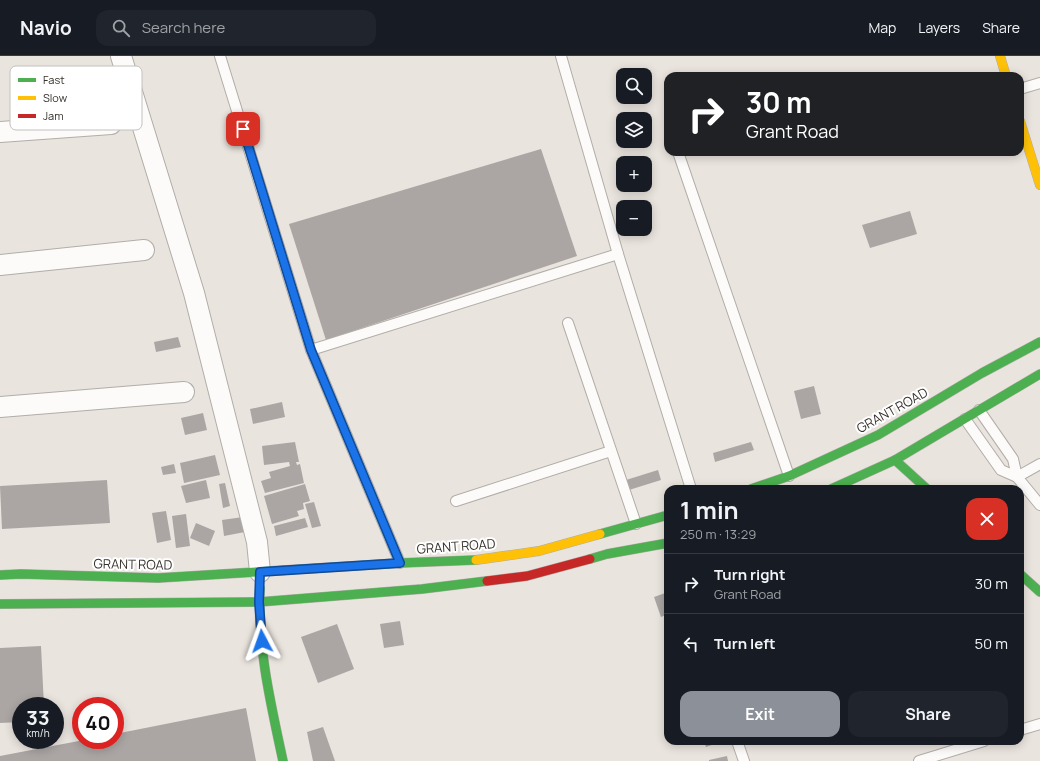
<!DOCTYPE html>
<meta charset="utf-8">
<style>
:root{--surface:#171b24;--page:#20242c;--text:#f1f3f6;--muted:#9ea1a6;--line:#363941;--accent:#8c9099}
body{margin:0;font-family:Manrope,sans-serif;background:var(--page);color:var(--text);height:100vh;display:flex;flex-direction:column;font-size:15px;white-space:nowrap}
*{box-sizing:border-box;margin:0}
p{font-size:13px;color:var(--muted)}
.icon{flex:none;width:22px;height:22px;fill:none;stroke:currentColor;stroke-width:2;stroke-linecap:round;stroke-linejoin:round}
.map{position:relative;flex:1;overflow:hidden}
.sheet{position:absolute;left:664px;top:429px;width:360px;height:260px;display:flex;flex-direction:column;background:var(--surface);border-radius:12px;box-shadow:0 2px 10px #0003}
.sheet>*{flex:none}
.hud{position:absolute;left:664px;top:16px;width:360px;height:84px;border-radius:12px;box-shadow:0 2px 10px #0003;background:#202124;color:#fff;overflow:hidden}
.controls{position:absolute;left:616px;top:12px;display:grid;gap:8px}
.controls a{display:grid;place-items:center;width:36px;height:36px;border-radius:8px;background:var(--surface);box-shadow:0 2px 10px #0003;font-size:20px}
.speed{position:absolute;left:12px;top:641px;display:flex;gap:8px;font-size:20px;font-weight:700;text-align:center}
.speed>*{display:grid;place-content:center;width:52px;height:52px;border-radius:50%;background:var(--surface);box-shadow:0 2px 10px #0003;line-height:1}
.speed small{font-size:10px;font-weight:400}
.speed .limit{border:6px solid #d22;background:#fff;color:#111}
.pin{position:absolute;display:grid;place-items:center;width:34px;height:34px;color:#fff;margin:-17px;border-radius:8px;box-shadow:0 2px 6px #0006}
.me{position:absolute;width:44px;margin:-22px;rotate:356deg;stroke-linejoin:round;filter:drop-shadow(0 0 3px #0008)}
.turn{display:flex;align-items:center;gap:14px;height:84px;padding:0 16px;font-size:18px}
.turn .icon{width:52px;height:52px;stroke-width:2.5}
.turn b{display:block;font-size:28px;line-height:34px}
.round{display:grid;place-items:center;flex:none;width:42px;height:42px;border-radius:12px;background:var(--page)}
.overview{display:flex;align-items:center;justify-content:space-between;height:68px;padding:0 16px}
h1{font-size:24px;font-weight:700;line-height:30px}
.action{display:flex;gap:8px;margin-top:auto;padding:8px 16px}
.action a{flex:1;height:46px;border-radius:12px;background:var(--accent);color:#fff;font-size:16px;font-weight:700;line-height:46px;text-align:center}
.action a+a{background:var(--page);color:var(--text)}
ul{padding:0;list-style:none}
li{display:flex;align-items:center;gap:12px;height:60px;padding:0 16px;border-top:1px solid var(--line)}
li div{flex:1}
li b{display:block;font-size:15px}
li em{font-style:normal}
header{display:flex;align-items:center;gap:24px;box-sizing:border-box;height:56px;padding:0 20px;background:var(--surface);border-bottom:1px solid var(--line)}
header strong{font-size:19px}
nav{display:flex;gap:22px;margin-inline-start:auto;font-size:14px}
.search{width:280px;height:36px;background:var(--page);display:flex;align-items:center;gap:10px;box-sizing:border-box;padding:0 14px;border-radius:12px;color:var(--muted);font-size:15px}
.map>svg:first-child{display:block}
.building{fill:#aba6a4}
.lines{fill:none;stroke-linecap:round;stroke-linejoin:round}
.lane-casing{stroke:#b1ada8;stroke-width:12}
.street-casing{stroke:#b1ada8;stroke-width:22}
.fast-casing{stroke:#b1ada8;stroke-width:10}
.slow-casing{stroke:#b1ada8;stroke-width:10}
.jam-casing{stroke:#b1ada8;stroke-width:10}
.lane{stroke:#fcfbfa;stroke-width:10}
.street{stroke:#fcfbfa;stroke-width:20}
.fast{stroke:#4caf50;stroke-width:9}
.slow{stroke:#ffc107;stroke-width:9}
.jam{stroke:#c62828;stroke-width:9}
.route-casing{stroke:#114b97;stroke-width:10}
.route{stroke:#1a73e8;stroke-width:7}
.labels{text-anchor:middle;stroke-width:4;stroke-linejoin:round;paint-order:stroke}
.street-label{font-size:13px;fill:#35312c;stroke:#fff}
.key{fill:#fff;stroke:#c2c1c0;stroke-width:1}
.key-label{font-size:11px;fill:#35312c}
</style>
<header>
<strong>Navio</strong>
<div class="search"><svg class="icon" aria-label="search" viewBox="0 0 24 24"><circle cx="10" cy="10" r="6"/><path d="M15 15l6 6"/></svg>Search here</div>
<nav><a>Map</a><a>Layers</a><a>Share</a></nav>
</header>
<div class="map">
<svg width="1040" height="705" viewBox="0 0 1040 705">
<rect width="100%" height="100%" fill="#eae4de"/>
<g class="building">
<polygon points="541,93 577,200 326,284 289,168"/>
<polygon points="910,155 917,178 870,192 862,169"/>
<polygon points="178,281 181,291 156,296 154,286"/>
<polygon points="814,330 821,358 801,363 794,335"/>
<polygon points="282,346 285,361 253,368 250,353"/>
<polygon points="203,357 207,374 185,379 181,362"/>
<polygon points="295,386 299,406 296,406 297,409 300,408 304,427 265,437 261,425 271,422 269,416 290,410 289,406 264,409 262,390"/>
<polygon points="751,386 754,394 715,406 713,397"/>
<polygon points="215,399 220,419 184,427 180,407"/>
<polygon points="174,408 176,417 163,419 161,411"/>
<polygon points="658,414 661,424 629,434 626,424"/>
<polygon points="107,424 110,467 2,473 0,430"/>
<polygon points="206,424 210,442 186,447 181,430"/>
<polygon points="225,427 230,450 223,452 219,428"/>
<polygon points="305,428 310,445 303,447 304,453 297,455 299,460 272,468 264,440"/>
<polygon points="314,446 321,470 312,472 305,448"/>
<polygon points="166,455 171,484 157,487 152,457"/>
<polygon points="186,458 190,490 176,492 172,460"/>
<polygon points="243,461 245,476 224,480 222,464"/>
<polygon points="305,462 308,471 276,480 274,470"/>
<polygon points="196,467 215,475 209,490 190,482"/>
<polygon points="668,536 668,558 661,561 654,541"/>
<polygon points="400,565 404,589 384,592 380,568"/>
<polygon points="337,568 354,613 318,627 301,581"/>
<polygon points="41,590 44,650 21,650 21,666 0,667 0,592"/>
<polygon points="246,652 256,705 0,705 0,700 84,684 115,684 115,678"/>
<polygon points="323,671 335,705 313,705 307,676"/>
<polygon points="704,685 723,685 706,691"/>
<polygon points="727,700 728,705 709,705 709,704"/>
</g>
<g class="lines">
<g class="lane-casing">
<g id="lane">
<polyline points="220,0 311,294 400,507"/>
<polyline points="561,0 618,198 691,433"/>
<polyline points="1020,33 1040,27"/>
<polyline points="678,96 789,420"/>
<polyline points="568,267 636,468"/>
<polyline points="311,294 618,198"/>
<polyline points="965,363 1001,414 1017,421 1013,403 979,354"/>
<polyline points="1040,408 1017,421 1040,449"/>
<polyline points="456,445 611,395"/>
<polyline points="1020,674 1040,668"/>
<polyline points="737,685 744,705"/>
<polyline points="919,705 984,685"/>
</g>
</g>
<g class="street-casing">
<g id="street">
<polyline points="121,0 194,237 257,486 260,516"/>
<polyline points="0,76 111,68"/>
<polyline points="0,209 144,194"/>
<polyline points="0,351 184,336"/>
</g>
</g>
<g class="fast-casing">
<g id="fast">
<polyline points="895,404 927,433"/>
<polyline points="751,433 789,420 878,379 982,317 1040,286"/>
<polyline points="831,433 895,404 1040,318"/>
<polyline points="600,478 668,459"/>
<polyline points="590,503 607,498 668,487"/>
<polyline points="1020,518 1040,536"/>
<polyline points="0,519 21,518 158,522 400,507 476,504"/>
<path d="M260,532C257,590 271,649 283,705"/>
<polyline points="0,548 259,546 422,533 487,525"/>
</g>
</g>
<g class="slow-casing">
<g id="slow">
<polyline points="1000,0 1006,20"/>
<polyline points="1020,65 1040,129"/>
<polyline points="476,504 539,495 600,478"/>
</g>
</g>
<g class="jam-casing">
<polyline id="jam" points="487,525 527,520 590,503"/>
</g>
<use href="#lane" class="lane"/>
<use href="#street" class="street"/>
<use href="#fast" class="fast"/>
<use href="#slow" class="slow"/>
<use href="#jam" class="jam"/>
</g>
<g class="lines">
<g class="route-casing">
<polyline id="route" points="243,73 311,294 400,507 260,516 259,546 262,585"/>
</g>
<use href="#route" class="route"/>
</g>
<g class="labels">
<g class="street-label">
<text transform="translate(892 354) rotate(-29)" y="5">GRANT ROAD</text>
<text transform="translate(456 490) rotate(-4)" y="5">GRANT ROAD</text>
<text transform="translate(133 508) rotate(1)" y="5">GRANT ROAD</text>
</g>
</g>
<rect x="10" y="10" width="132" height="64" rx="6" class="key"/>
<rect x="18" y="22" width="18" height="4" fill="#4caf50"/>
<rect x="18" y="40" width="18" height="4" fill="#ffc107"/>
<rect x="18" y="58" width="18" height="4" fill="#c62828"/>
<g class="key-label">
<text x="43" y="28">Fast</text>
<text x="43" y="46">Slow</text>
<text x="43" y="64">Jam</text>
</g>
</svg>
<div class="controls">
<a><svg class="icon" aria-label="search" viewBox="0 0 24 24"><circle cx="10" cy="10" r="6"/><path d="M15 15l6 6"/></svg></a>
<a><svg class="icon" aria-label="layers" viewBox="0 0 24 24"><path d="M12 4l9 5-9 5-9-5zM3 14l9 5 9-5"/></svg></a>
<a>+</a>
<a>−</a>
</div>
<div class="speed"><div>33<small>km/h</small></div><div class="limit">40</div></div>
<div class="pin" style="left:243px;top:73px;background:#d93025"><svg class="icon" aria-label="arrive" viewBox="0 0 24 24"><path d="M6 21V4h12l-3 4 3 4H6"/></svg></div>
<svg class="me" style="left:262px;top:585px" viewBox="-20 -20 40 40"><path d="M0-17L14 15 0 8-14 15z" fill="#1a73e8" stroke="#fff" stroke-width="4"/></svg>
<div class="hud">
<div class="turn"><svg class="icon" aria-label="right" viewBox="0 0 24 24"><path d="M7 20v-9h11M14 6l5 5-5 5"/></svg><div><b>30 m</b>Grant Road</div></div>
</div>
<section class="sheet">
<div class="overview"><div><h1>1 min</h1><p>250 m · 13:29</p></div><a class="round" style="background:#d93025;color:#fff"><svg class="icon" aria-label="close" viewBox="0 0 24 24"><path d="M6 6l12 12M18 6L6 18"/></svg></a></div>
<ul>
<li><svg class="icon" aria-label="right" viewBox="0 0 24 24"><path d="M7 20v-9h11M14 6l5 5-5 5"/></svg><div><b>Turn right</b><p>Grant Road</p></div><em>30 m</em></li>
<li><svg class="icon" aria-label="left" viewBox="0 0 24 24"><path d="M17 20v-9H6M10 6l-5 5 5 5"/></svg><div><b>Turn left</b></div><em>50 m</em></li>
</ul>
<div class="action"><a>Exit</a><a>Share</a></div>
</section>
</div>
